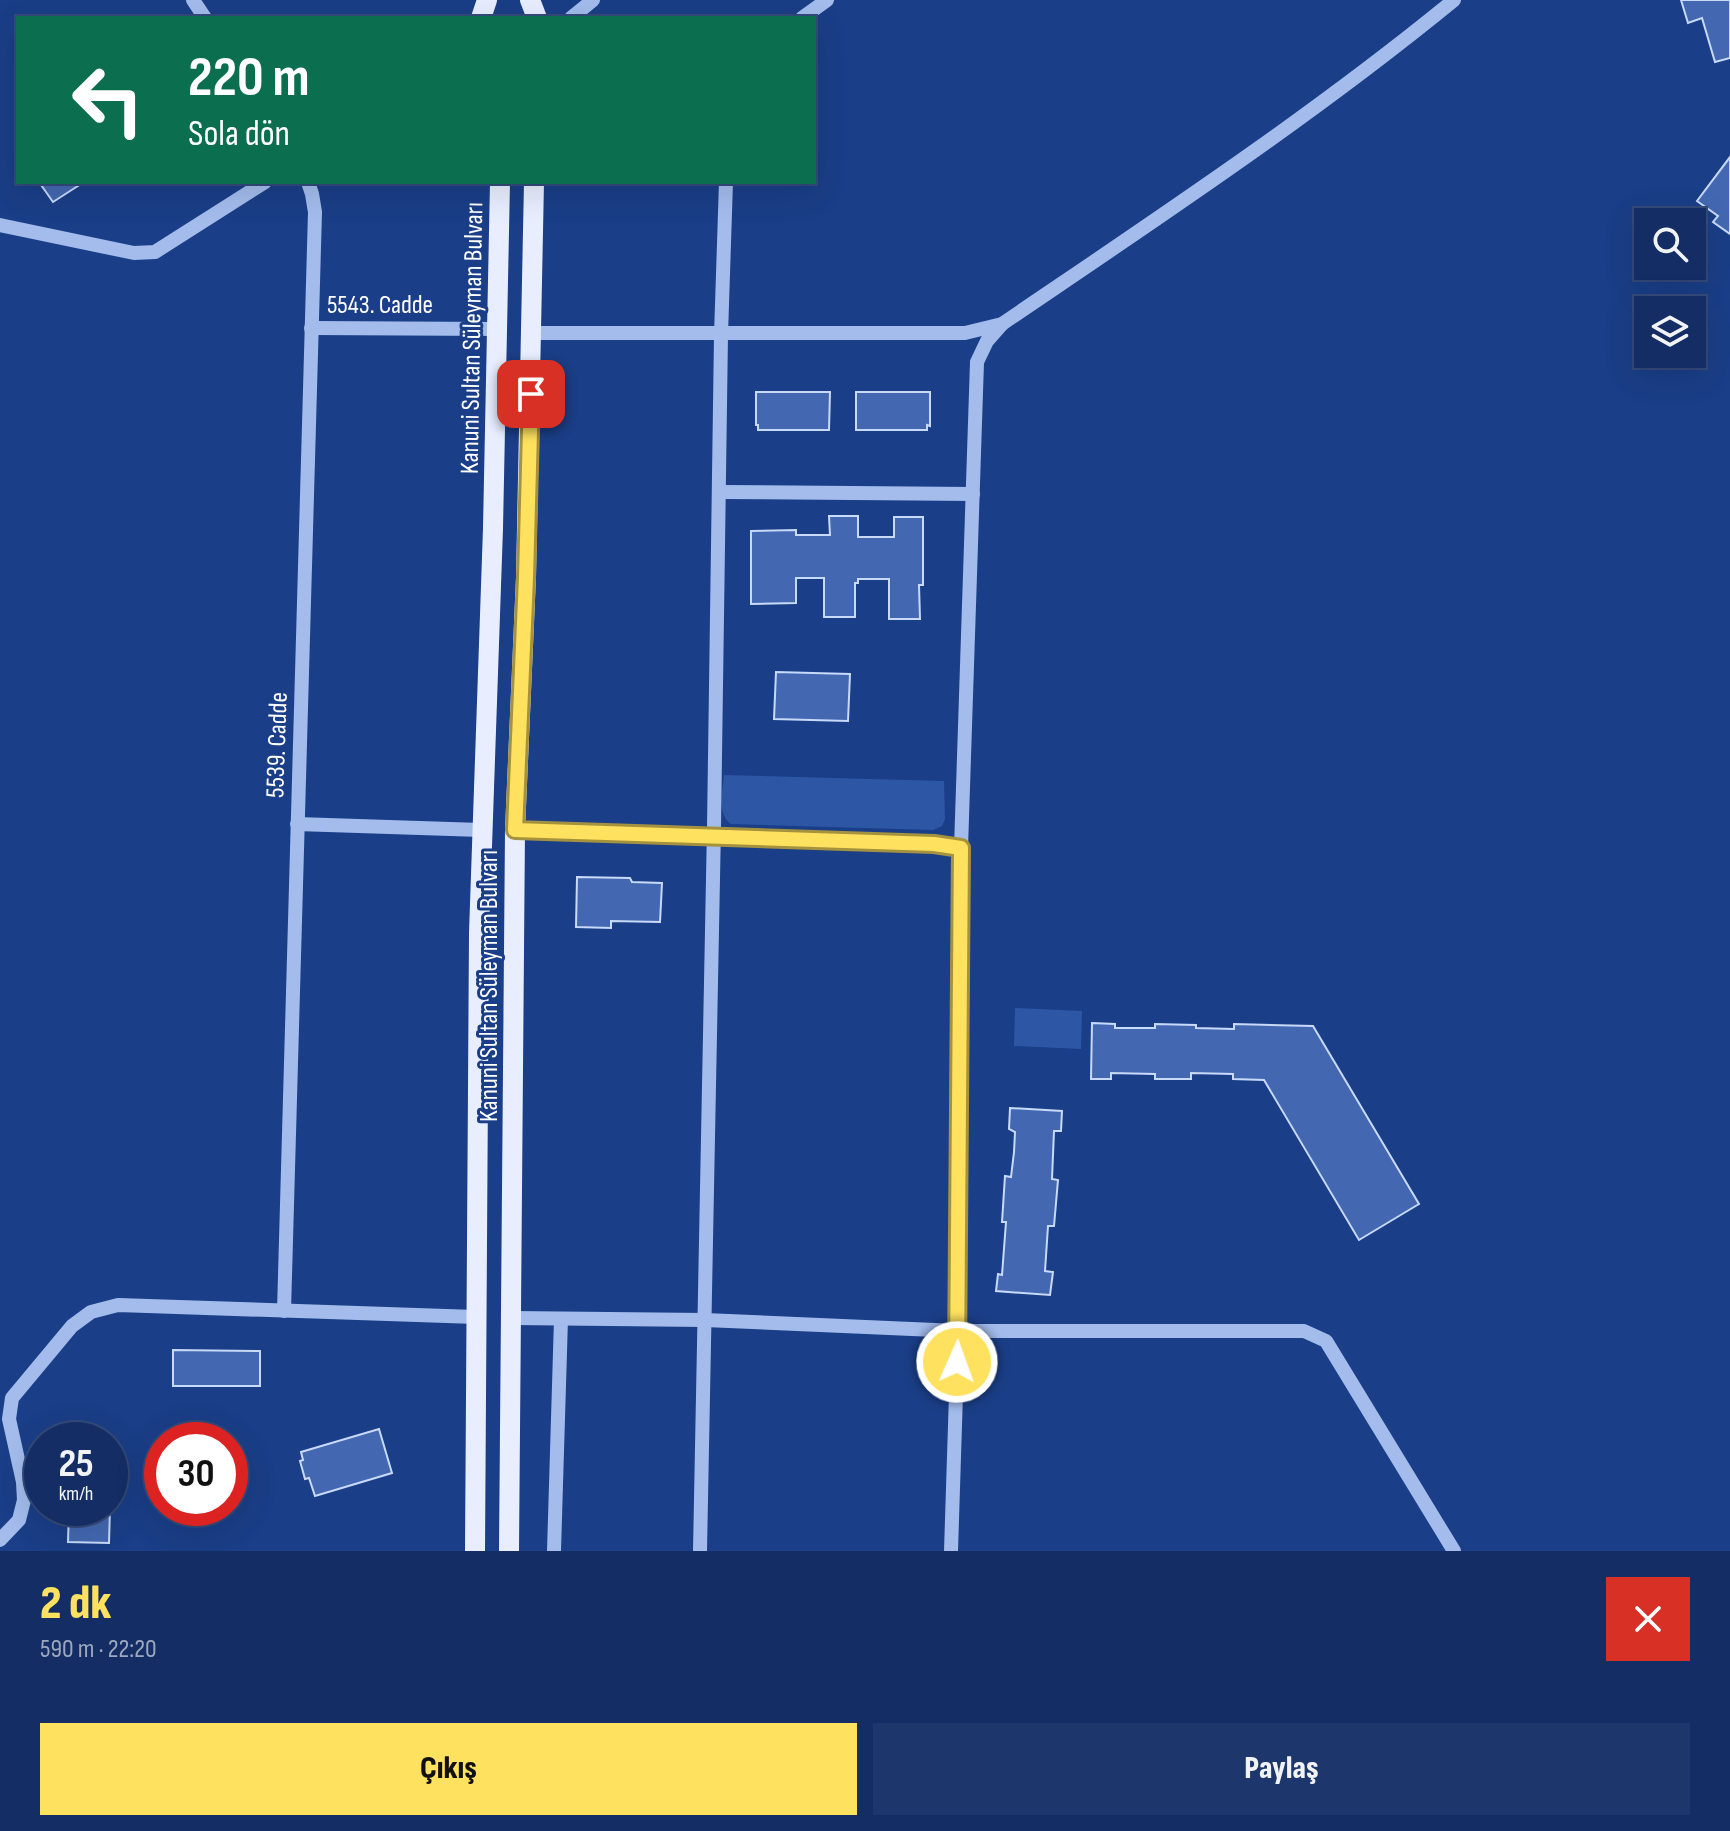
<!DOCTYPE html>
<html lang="tr">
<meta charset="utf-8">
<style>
:root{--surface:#142e65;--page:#1d366b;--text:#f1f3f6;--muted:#9da8bf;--line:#334a79;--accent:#fee15f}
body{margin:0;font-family:"Sofia Sans Condensed",sans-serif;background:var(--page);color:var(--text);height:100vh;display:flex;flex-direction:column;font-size:30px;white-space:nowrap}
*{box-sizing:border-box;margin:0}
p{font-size:26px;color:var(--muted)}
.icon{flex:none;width:44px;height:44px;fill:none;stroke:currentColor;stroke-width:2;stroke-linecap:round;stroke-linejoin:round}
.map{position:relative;height:1551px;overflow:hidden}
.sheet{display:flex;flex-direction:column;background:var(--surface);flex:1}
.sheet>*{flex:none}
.guide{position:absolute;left:16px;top:16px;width:800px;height:168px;border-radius:0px;box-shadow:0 8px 32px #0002,0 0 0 2px var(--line);background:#0b6e4f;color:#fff;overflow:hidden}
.buttons{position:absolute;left:1634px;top:208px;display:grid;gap:16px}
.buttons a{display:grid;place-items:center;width:72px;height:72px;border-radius:0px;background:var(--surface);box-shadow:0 8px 32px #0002,0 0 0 2px var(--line);font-size:40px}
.speed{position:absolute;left:24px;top:1422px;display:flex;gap:16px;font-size:40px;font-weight:700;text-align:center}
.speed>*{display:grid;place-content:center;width:104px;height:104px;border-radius:50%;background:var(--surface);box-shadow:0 8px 32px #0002,0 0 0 2px var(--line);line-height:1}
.speed small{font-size:20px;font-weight:400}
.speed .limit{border:12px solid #d22;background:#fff;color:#111}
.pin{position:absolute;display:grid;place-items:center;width:68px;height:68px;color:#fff;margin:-34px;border-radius:16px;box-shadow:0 4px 12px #0006}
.me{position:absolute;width:88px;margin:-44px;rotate:2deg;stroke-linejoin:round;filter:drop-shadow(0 0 6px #0008)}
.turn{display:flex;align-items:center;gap:28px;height:168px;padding:0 40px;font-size:36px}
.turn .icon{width:104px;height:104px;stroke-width:2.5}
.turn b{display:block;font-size:56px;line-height:68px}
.round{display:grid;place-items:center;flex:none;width:84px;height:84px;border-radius:0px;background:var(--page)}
.summary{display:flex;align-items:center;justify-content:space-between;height:136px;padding:0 40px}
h1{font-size:48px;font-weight:800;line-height:60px;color:var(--accent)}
.button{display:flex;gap:16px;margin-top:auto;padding:16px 40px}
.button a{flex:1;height:92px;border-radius:0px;background:var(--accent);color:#111;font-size:32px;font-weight:800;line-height:92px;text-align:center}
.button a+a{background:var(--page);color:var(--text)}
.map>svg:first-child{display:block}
.green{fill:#2d56a5}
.building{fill:#4368b1;stroke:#c8d9f9;stroke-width:2}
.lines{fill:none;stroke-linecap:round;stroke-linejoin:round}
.minor{stroke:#a3bcec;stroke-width:14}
.major{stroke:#e8eeff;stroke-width:20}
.route-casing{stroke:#a5923e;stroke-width:20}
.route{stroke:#fee15f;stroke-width:14}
.labels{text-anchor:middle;stroke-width:6;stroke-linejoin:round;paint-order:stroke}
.street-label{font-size:26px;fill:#fff;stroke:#1a3e87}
</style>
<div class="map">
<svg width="1730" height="1551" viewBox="0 0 1730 1551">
<rect width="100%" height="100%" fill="#1a3e87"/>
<g class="green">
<path d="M724,775L944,781L945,819L942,826L933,830L731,824C716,813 723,791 724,775Z"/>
<polygon points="1015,1008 1082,1011 1081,1049 1014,1046"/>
</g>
<g class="building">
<polygon points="1681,0 1730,0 1730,58 1715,62 1702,18 1688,23"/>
<polygon points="1730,157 1730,234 1713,222 1718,216 1697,201"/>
<polygon points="39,182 84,182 53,202"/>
<polygon points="756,392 830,392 829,430 758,430 758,425 756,425"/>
<polygon points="856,392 930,392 930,426 927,425 927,430 856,430"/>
<polygon points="829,516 858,516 858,537 894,537 894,517 923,517 923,585 919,585 920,619 889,619 889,579 858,579 858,583 855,583 855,617 824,617 824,578 796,578 796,603 751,604 751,531 796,530 796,535 830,535"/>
<polygon points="776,672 850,674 848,721 774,719"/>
<polygon points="577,877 630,878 632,882 662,883 660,922 611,921 611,928 576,927"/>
<polygon points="1092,1023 1115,1024 1115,1028 1155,1028 1155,1024 1196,1025 1196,1028 1234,1029 1234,1024 1313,1026 1419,1204 1359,1240 1264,1080 1233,1079 1233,1074 1191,1073 1191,1079 1155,1079 1155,1074 1111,1073 1111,1079 1091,1079"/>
<polygon points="1010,1108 1062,1111 1061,1131 1054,1131 1052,1179 1058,1180 1054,1226 1048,1226 1045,1271 1053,1272 1050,1295 996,1291 998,1274 1002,1275 1006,1222 1002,1222 1005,1176 1011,1177 1014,1152 1015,1132 1009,1129"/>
<polygon points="173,1350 260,1351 260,1386 173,1386"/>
<polygon points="379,1429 392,1473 315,1496 309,1478 305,1479 300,1461 303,1460 301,1452"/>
<polygon points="69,1508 110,1508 109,1543 68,1542"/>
</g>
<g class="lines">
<g class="minor">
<polyline points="193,0 205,18"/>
<polyline points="571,18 593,0"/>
<polyline points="802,18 827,0"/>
<polyline points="0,225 134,253 155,252 265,182"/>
<polyline points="311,328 497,329"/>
<path d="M532,333H965L1002,324C1155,220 1311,117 1454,0"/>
<polyline points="719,492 973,494"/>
<polyline points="297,824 481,830"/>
<polyline points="515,830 934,844 961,848"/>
<polyline points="284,1311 315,212 312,194 308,182"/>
<polyline points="512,1318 705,1320 958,1331 1304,1331 1326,1341 1454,1551"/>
<polyline points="0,1540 19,1520 24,1500 23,1482 9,1419 12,1398 72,1326 91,1312 118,1305 476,1317"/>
<polyline points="554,1551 561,1319"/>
<polyline points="700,1551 714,827 721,335 726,182"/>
<polyline points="951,1551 958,1331 961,848 977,362 987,341 1002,324"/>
</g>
<g class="major">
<polyline points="530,0 537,18"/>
<polyline points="481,18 487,0"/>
<polyline points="475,1551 479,933 493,528 500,182"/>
<polyline points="509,1551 515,830 526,577 534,182"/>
</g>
</g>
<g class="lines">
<g class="route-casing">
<polyline id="route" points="531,394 526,577 515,830 934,844 961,848 957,1362"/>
</g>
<use href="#route" class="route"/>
</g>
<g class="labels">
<g class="street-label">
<text x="380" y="313">5543. Cadde</text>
<text transform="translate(471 338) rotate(-89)" y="9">Kanuni Sultan Süleyman Bulvarı</text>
<text transform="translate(276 745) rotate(-88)" y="9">5539. Cadde</text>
<text transform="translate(488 986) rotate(-90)" y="9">Kanuni Sultan Süleyman Bulvarı</text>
</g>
</g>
</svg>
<div class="buttons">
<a><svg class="icon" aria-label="search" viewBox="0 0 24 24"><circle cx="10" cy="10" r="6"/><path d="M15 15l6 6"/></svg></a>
<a><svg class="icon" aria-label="layers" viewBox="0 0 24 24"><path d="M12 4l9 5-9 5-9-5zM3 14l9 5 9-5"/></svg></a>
</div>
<div class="speed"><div>25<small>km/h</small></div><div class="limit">30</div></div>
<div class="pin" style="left:531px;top:394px;background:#d93025"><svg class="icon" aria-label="arrive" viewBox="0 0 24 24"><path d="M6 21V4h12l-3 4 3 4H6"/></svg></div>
<svg class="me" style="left:957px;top:1362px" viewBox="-20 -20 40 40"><circle r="17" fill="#fee15f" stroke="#fff" stroke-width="3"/><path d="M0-11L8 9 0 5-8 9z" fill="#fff"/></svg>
<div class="guide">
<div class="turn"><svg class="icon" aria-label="left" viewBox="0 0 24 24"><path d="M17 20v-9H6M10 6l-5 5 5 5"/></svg><div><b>220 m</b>Sola dön</div></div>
</div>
</div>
<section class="sheet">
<div class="summary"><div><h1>2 dk</h1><p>590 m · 22:20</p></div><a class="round" style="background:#d93025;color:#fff"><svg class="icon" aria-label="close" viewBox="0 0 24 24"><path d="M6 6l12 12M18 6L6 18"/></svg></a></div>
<div class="button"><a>Çıkış</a><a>Paylaş</a></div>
</section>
